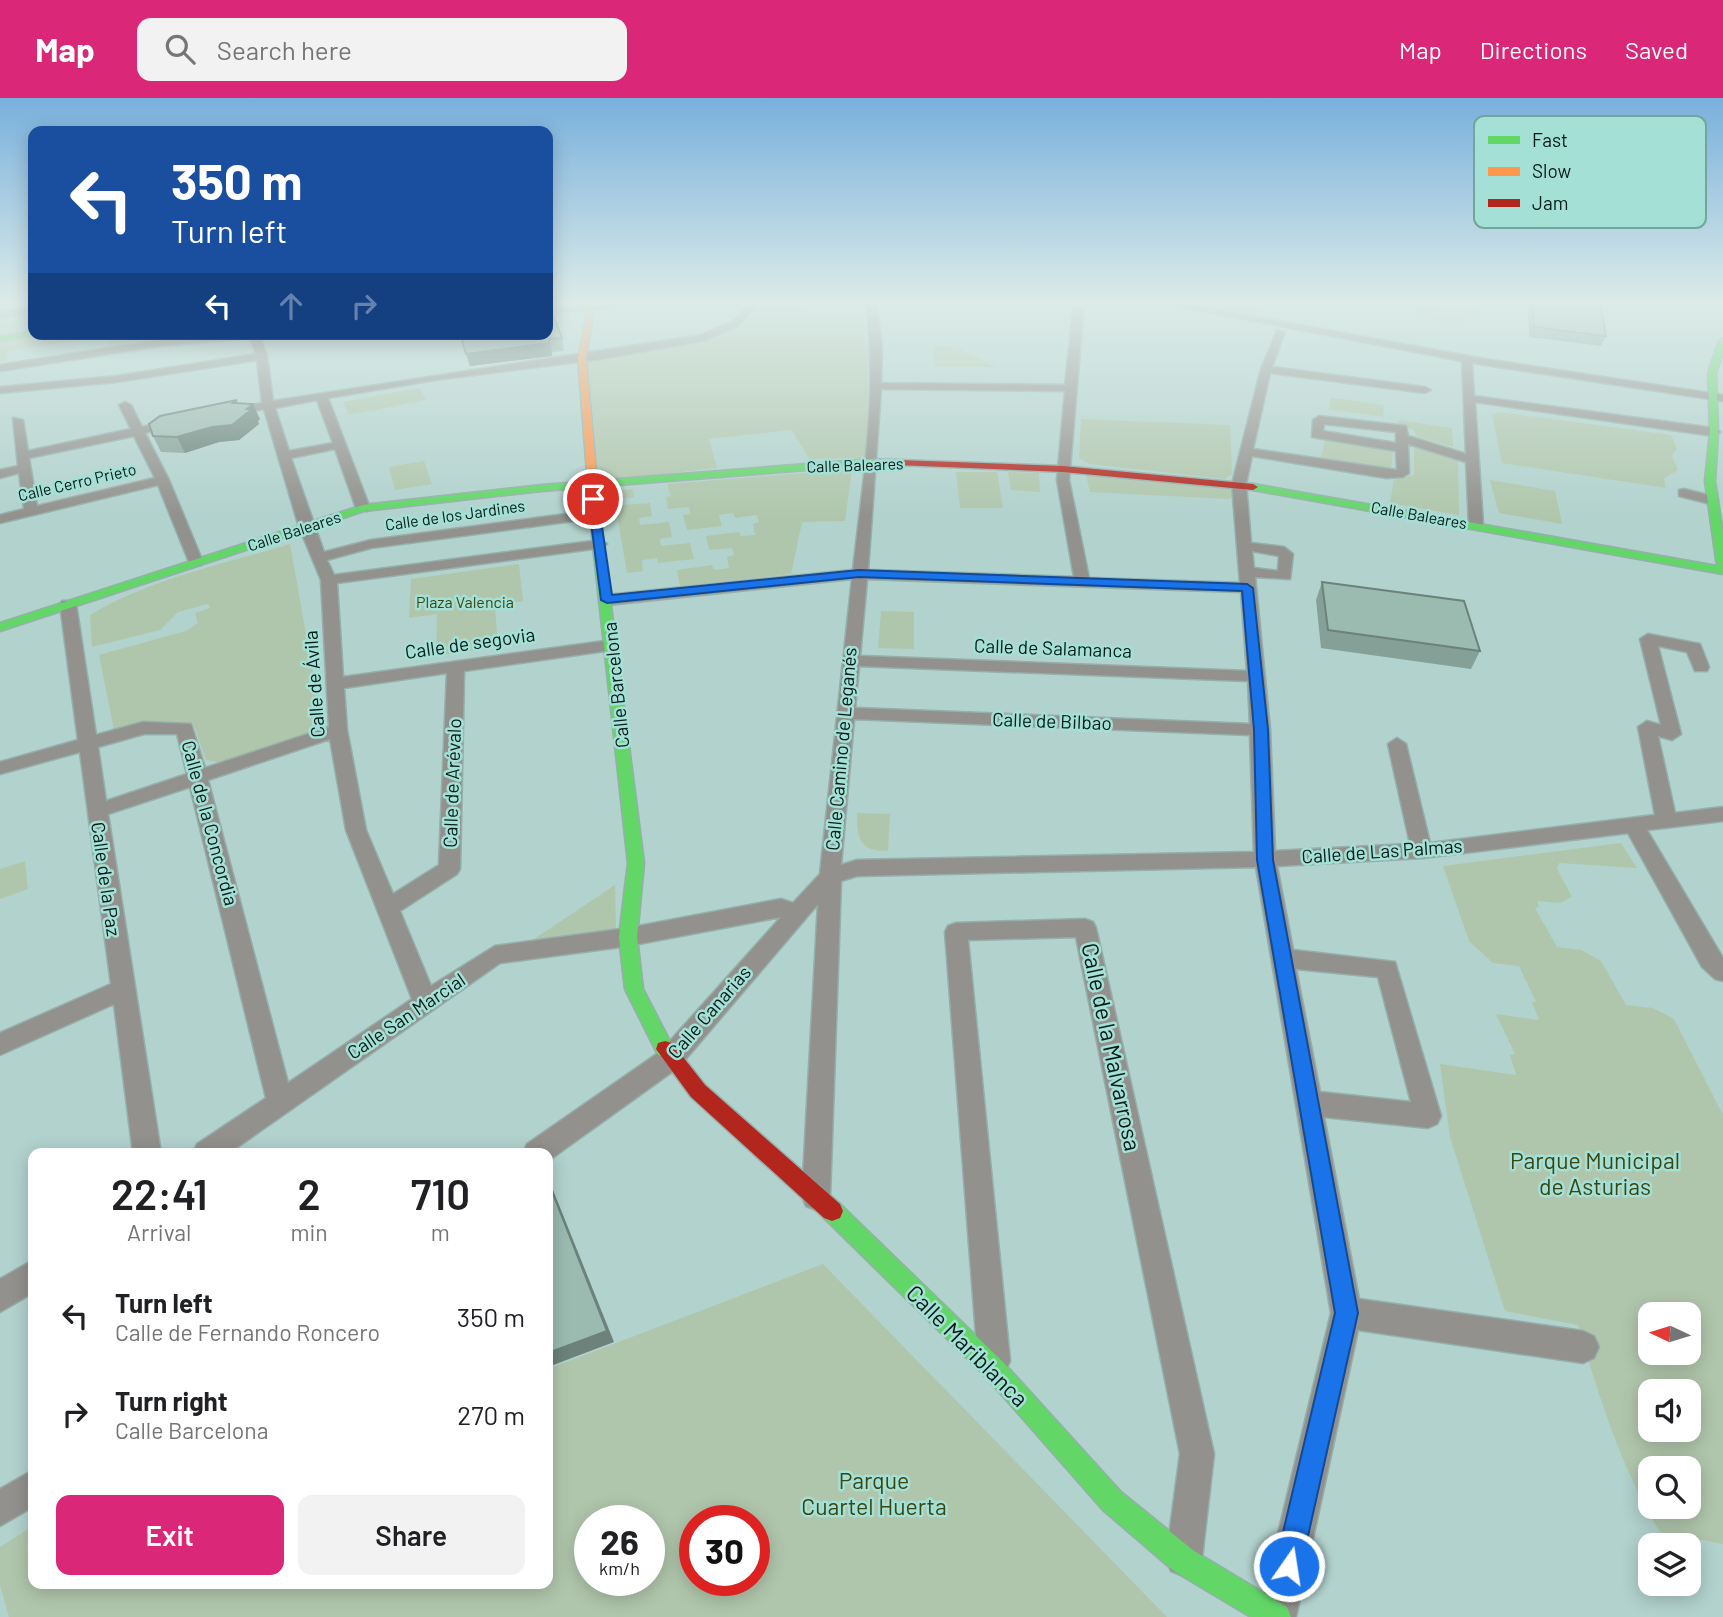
<!DOCTYPE html>
<meta charset="utf-8">
<style>
:root{--surface:#fff;--page:#f2f2f2;--text:#202124;--muted:#757577;--accent:#db2777}
body{margin:0;font-family:Barlow,sans-serif;background:var(--page);color:var(--text);height:100vh;display:flex;flex-direction:column;font-size:26px;white-space:nowrap}
*{box-sizing:border-box;margin:0}
p{font-size:23px;color:var(--muted)}
.icon{flex:none;width:38px;height:38px;fill:none;stroke:currentColor;stroke-width:2;stroke-linecap:round;stroke-linejoin:round}
.map{position:relative;flex:1;overflow:hidden}
.side{position:absolute;left:28px;top:1050px;width:525px;height:441px;display:flex;flex-direction:column;background:var(--surface);border-radius:14px;box-shadow:0 4px 18px #0003}
.side>*{flex:none}
.top-card{position:absolute;left:28px;top:28px;width:525px;height:214px;border-radius:14px;box-shadow:0 4px 18px #0003;background:#1a4fa0;color:#fff;overflow:hidden}
.needle{width:46px;rotate:274deg}
.tools{position:absolute;left:1638px;top:1204px;display:grid;gap:14px}
.tools a{display:grid;place-items:center;width:63px;height:63px;border-radius:14px;background:var(--surface);box-shadow:0 4px 18px #0003;font-size:35px}
.speed{position:absolute;left:574px;top:1407px;display:flex;gap:14px;font-size:35px;font-weight:700;text-align:center}
.speed>*{display:grid;place-content:center;width:91px;height:91px;border-radius:50%;background:var(--surface);box-shadow:0 4px 18px #0003;line-height:1}
.speed small{font-size:18px;font-weight:400}
.speed .limit{border:10px solid #d22;background:#fff;color:#111}
.pin{position:absolute;display:grid;place-items:center;width:60px;height:60px;color:#fff;margin:-30px;border:4px solid #fff;border-radius:50%;box-shadow:0 2px 7px #0007}
.me{position:absolute;width:77px;margin:-38px;rotate:13deg;stroke-linejoin:round;filter:drop-shadow(0 0 5px #0008)}
.turn{display:flex;align-items:center;gap:24px;height:147px;padding:0 28px;font-size:32px}
.turn .icon{width:91px;height:91px;stroke-width:2.5}
.turn b{display:block;font-size:49px;line-height:60px}
.lanes{display:flex;align-items:center;height:66px;padding:0 28px;background:#0003;justify-content:center;gap:35px;direction:ltr}
.lanes .off{opacity:.35}
.eta{display:flex;justify-content:space-evenly;align-items:center;height:119px;text-align:center}
.eta b{font-size:42px;font-weight:600;line-height:49px}
.primary-button{display:flex;gap:14px;margin-top:auto;padding:14px 28px}
.primary-button a{flex:1;height:80px;border-radius:14px;background:var(--accent);color:#fff;font-size:28px;font-weight:600;line-height:80px;text-align:center}
.primary-button a+a{background:var(--page);color:var(--text)}
ul{padding:0;list-style:none}
li{display:flex;align-items:center;gap:21px;height:98px;padding:0 28px}
li div{flex:1}
li b{display:block;font-size:26px}
li em{font-style:normal}
header{display:flex;align-items:center;gap:42px;box-sizing:border-box;height:98px;padding:0 35px;background:var(--accent);color:#fff}
header strong{font-size:33px}
nav{display:flex;gap:38px;margin-inline-start:auto;font-size:24px}
.search{width:490px;height:63px;background:var(--page);display:flex;align-items:center;gap:18px;box-sizing:border-box;padding:0 24px;border-radius:14px;color:var(--muted);font-size:26px}
.map>svg:first-child{display:block}
.green{fill:#b0c6ac;fill-rule:evenodd}
.lines{fill:none;stroke-linecap:round;stroke-linejoin:round}
.street-casing{stroke:#95afab;stroke-width:3}
.fast-casing{stroke:#95afab;stroke-width:3}
.slow-casing{stroke:#95afab;stroke-width:3}
.jam-casing{stroke:#95afab;stroke-width:3}
.street{fill:#92918d;fill-rule:evenodd}
.fast{fill:#63d668;fill-rule:evenodd}
.slow{fill:#ff974d;fill-rule:evenodd}
.jam{fill:#b3261e;fill-rule:evenodd}
.wall{fill:#85a097}
.shaded-wall{fill:#6c827b}
.building{fill:#9bbab0;stroke:#6c827b;stroke-width:2}
.route{fill:#1a73e8;stroke:#114b97;stroke-width:2}
.labels{text-anchor:middle;stroke-width:5;stroke-linejoin:round;paint-order:stroke}
.far-street-label{font-size:16px;fill:#031b17;stroke:#a4e0d5}
.far-park-label{font-size:16px;fill:#394612;stroke:#a4e0d5}
.street-label{font-size:19px;fill:#031b17;stroke:#a4e0d5}
.near-street-label{font-size:23px;fill:#031b17;stroke:#a4e0d5}
.near-park-label{font-size:23px;fill:#394612;stroke:#a4e0d5}
.key{fill:#a4e0d5;stroke:#74a59c;stroke-width:2}
.key-label{font-size:19px;fill:#031b17}
</style>
<header>
<strong>Map</strong>
<div class="search"><svg class="icon" aria-label="search" viewBox="0 0 24 24"><circle cx="10" cy="10" r="6"/><path d="M15 15l6 6"/></svg>Search here</div>
<nav><a>Map</a><a>Directions</a><a>Saved</a></nav>
</header>
<div class="map">
<svg width="1723" height="1519" viewBox="0 0 1723 1519">
<rect width="100%" height="100%" fill="#b2d2cd"/>
<g class="green">
<polygon points="764,205 805,205 803,213 864,214 865,243 868,248 867,360 809,361 792,332 709,341 717,370 599,383 588,263 726,236"/>
<polygon points="1196,205 1265,205 1263,215 1245,215"/>
<polygon points="1417,205 1478,211 1477,219 1463,217 1462,226 1414,219"/>
<polygon points="33,211 33,233 0,238 0,216"/>
<polygon points="39,236 100,236 100,239 9,253 6,263 0,264 0,243"/>
<polygon points="152,236 209,236 109,248 109,243"/>
<polygon points="933,247 957,249 996,269 935,269"/>
<polygon points="419,290 426,302 349,317 343,304"/>
<polygon points="1331,300 1384,307 1383,319 1329,311"/>
<polygon points="1499,314 1671,337 1677,350 1672,358 1678,372 1664,380 1666,390 1502,365 1492,317"/>
<polygon points="1081,321 1230,327 1232,376 1225,381 1090,366 1079,360"/>
<polygon points="1398,322 1452,330 1453,349 1418,339 1413,332 1398,326"/>
<polygon points="1326,338 1393,349 1391,372 1321,360"/>
<polygon points="1417,349 1458,363 1459,417 1390,405 1394,382 1414,377 1414,350"/>
<polygon points="424,363 432,386 395,392 389,369"/>
<polygon points="852,371 845,423 802,424 791,476 680,488 677,472 712,467 714,472 729,470 727,459 734,457 732,450 709,452 706,438 739,434 741,438 755,437 753,426 759,424 757,417 735,420 733,415 719,417 722,428 687,432 683,417 690,416 689,409 668,411 666,399 671,398 667,386"/>
<polygon points="956,374 997,374 1003,410 960,410"/>
<polygon points="1008,374 1039,375 1040,394 1011,392"/>
<polygon points="1086,377 1240,392 1229,401 1090,394"/>
<polygon points="1490,382 1555,393 1562,426 1499,415"/>
<polygon points="633,391 634,399 621,401 622,407 650,405 652,418 639,420 640,427 669,424 672,439 660,441 661,448 690,445 694,461 658,465 657,460 642,462 643,473 627,475 613,393"/>
<path d="M290,446L324,637L221,665L206,662L193,625L143,623L114,632L99,557L186,533L198,525L195,515L210,510L208,506L178,514L160,532L92,549L90,517C150,481 224,466 290,446Z"/>
<polygon points="519,466 523,503 495,508 498,549 436,558 437,516 409,520 411,481"/>
<polygon points="881,513 914,514 914,551 878,550"/>
<path d="M857,715L890,716L888,753C859,753 857,741 857,715Z"/>
<path d="M1621,745L1637,770L1559,765L1557,771L1572,799L1560,805L1537,803L1539,809L1535,810L1557,849L1581,852L1601,863L1626,907L1653,910L1674,921L1723,1017V1446L1660,1434C1621,1370 1599,1299 1578,1227L1505,1213L1450,1039L1440,966L1516,977L1510,957L1515,956L1496,916L1539,922L1532,904H1536L1519,868L1493,865L1469,843L1443,768ZM1650,1216H1689V1255H1650ZM1650,1293H1689V1332H1650ZM1650,1370H1689V1409H1650Z"/>
<polygon points="25,763 28,791 0,801 0,771"/>
<polygon points="615,787 616,833 528,845"/>
<path d="M823,1166L1167,1519H9L0,1487V1449L33,1428V1486H548V1271ZM590,1423H649V1482H590ZM695,1423H754V1482H695Z"/>
</g>
<g class="lines">
<g class="street-casing">
<g id="street">
<polygon points="612,205 653,205 548,216 548,210"/>
<path d="M749,205H759L738,228L703,243L601,261L435,282L328,300L370,410L368,413L356,410L335,351L291,360L324,454L371,442L596,412L603,416L596,420L371,450L327,462L334,477L600,442L607,446L600,450L337,485L343,579L612,542L620,547L612,552L464,573L460,771L457,776L400,813L431,888L495,848L628,830L781,801L793,805L820,776L852,481L607,507L599,502L607,497L853,472C863,384 878,293 866,205H876L882,248L881,285L1065,287L1074,205H1084L1069,382L1089,480L1240,485L1232,386L1261,271L1277,232L1285,234L1272,269L1425,289L1431,292L1425,295L1270,275L1253,351L1397,372L1396,353L1312,339L1313,322L1319,318L1406,328L1408,338L1466,356L1462,263L1159,205H1180L1485,261L1723,297V303L1472,265L1474,298L1714,330L1720,334L1714,338L1475,304L1483,426L1476,430L1469,426L1466,364L1408,346L1409,375L1403,379L1386,380L1252,358L1246,386L1251,445L1284,449L1293,456L1290,481L1255,479L1270,632L1275,753L1410,746L1388,646L1397,640L1406,646L1430,745L1655,717L1638,629L1647,623L1661,627L1640,541L1648,536L1700,546L1709,569L1707,573H1695L1687,554L1658,548L1681,636L1672,642L1658,638L1675,715L1723,709V723L1647,732L1723,860V883L1715,881L1702,869L1628,735L1422,760L1277,768L1293,852L1395,864L1441,1018L1437,1026L1428,1030L1324,1019L1359,1201L1583,1233L1594,1238L1599,1249L1594,1260L1583,1265L1358,1232L1296,1519H1258L1331,1215L1256,769L857,778L841,783L830,1098L826,1108L816,1112L806,1108L802,1098L818,806L679,969L548,1063V1055H523L527,1046L661,953L781,819L628,848L500,865L229,1055H193L197,1046L266,1000L190,689L108,716L161,1055H133L114,906L0,957V935L111,886L80,654L0,676V664L78,642L60,506L62,503H74L76,506L96,637L143,624L191,626L205,670L329,629L321,482L299,429L264,311L228,317L222,314L262,305L257,262L117,284L0,295V289L117,278L256,256L250,240L160,248L0,273V267L160,242L266,236L260,239L267,258L273,303L701,237L732,224ZM881,291L1065,293L1057,382L1074,479L868,472ZM317,302L333,345L289,353L275,310ZM1324,326L1396,334V345L1323,333ZM1252,453L1279,458L1278,473L1254,470ZM867,481L1241,494L1247,573L860,558ZM859,568L1248,583L1250,626L855,610ZM447,575L439,767L393,796L366,732L347,632L344,590ZM854,621L1250,637L1254,754L857,762L841,767ZM144,636H177L187,676L106,703L98,649ZM330,641L346,732L412,901L288,985L208,682ZM1296,871L1378,879L1411,1004L1320,994Z"/>
<polygon points="33,209 33,215 0,220 0,214"/>
<path d="M125,304L131,307L142,329L176,321L182,325L145,335L169,382L203,464L201,467L196,468L189,464L158,387L0,425V417L24,411L19,375L0,380V372L18,368L13,320L23,322L28,353L131,331L119,307ZM134,338L155,380L37,408L29,360Z"/>
<polygon points="1684,391 1716,399 1718,402 1711,406 1679,398 1679,392"/>
<polygon points="1085,821 1093,824 1096,830 1214,1356 1202,1460 1197,1473 1184,1478 1171,1473 1166,1460 1180,1356 1076,839 968,842 1010,1263 1005,1274 994,1279 983,1274 978,1263 945,834 948,828 956,825"/>
<polygon points="33,1162 33,1195 0,1214 0,1181"/>
<polygon points="33,1372 33,1409 0,1428 0,1391"/>
</g>
</g>
<g class="fast-casing">
<g id="fast">
<polygon points="33,233 36,237 0,243 0,239"/>
<polygon points="1723,240 1723,254 1716,275 1718,334 1715,383 1723,436 1723,476 1253,392 1248,389 1253,386 1717,468 1705,383 1710,334 1708,275 1719,242"/>
<polygon points="871,361 899,362 904,365 899,368 871,367 542,393 364,413 0,533 0,525 363,407 542,387"/>
<polygon points="597,435 602,438 644,765 637,839 643,891 674,951 672,957 665,959 658,957 625,891 619,839 628,765 592,438"/>
<polygon points="832,1103 840,1106 1003,1264 1121,1394 1194,1453 1287,1509 1291,1519 1251,1519 1174,1473 1103,1412 987,1280 824,1120 821,1113 824,1106"/>
</g>
</g>
<g class="slow-casing">
<polygon id="slow" points="589,205 595,205 586,260 602,438 597,441 592,438 578,260"/>
</g>
<g class="jam-casing">
<g id="jam">
<polygon points="899,362 1063,368 1253,386 1258,389 1253,392 1063,374 896,367 894,365"/>
<polygon points="665,943 672,945 705,987 840,1106 843,1113 840,1120 832,1123 824,1120 691,999 656,951 658,945"/>
</g>
</g>
<use href="#street" class="street"/>
<use href="#fast" class="fast"/>
<use href="#slow" class="slow"/>
<use href="#jam" class="jam"/>
</g>
<g class="wall">
<polygon points="1528,205 1600,205 1606,238 1601,248 1529,239"/>
<polygon points="460,236 562,240 564,253 552,254 552,258 470,268"/>
<polygon points="237,302 238,306 260,321 258,323 259,326 239,342 219,344 185,355 161,354 153,338"/>
<polygon points="1322,484 1480,553 1471,571 1321,550 1316,502"/>
</g>
<g class="shaded-wall">
<polygon points="549,241 552,254 552,258 470,268 466,256"/>
<polygon points="253,306 260,321 258,323 259,326 239,342 219,344 185,355 177,339 247,311"/>
<polygon points="548,1082 553,1092 614,1244 548,1269"/>
</g>
<g class="building">
<polygon points="1533,205 1600,205 1606,238 1534,229"/>
<polygon points="548,210 551,212 562,240 549,241 549,245 466,256 460,236 548,236"/>
<polygon points="237,302 233,305 253,306 247,311 252,311 232,327 212,329 177,339 153,338 149,326 160,318"/>
<polygon points="1322,484 1464,503 1480,553 1328,532"/>
<polygon points="548,1083 607,1233 548,1255"/>
</g>
<linearGradient id="sky" x2="0" y2="1"><stop stop-color="#79b0dc"/><stop offset="0.49" stop-color="#dcebe8"/><stop offset="1" stop-color="#dcebe8" stop-opacity="0"/></linearGradient>
<rect width="1723" height="418" fill="url(#sky)"/>
<polygon class="route" points="593,398 598,401 612,497 859,472 1247,486 1253,490 1268,632 1273,762 1358,1215 1299,1478 1289,1482 1279,1478 1275,1468 1335,1215 1257,762 1254,632 1242,493 859,479 607,505 601,502 588,401"/>
<g class="labels">
<g class="far-street-label">
<text transform="translate(855 367) rotate(-2)" y="6">Calle Baleares</text>
<text transform="translate(77 384) rotate(-13)" y="6">Calle Cerro Prieto</text>
<text transform="translate(455 417) rotate(-8)" y="6">Calle de los Jardines</text>
<text transform="translate(1419 417) rotate(10)" y="6">Calle Baleares</text>
<text transform="translate(294 433) rotate(-18)" y="6">Calle Baleares</text>
</g>
<g class="far-park-label">
<text x="465" y="510">Plaza Valencia</text>
</g>
<g class="street-label">
<text transform="translate(470 545) rotate(-8)" y="7">Calle de segovia</text>
<text transform="translate(1053 550) rotate(2)" y="7">Calle de Salamanca</text>
<text transform="translate(314 586) rotate(-94)" y="7">Calle de Ávila</text>
<text transform="translate(616 587) rotate(-96)" y="7">Calle Barcelona</text>
<text transform="translate(1052 623) rotate(2)" y="7">Calle de Bilbao</text>
<text transform="translate(841 651) rotate(-85)" y="7">Calle Camino de Leganés</text>
<text transform="translate(452 685) rotate(-88)" y="7">Calle de Arévalo</text>
<text transform="translate(210 725) rotate(75)" y="7">Calle de la Concordia</text>
<text transform="translate(1382 753) rotate(-4)" y="7">Calle de Las Palmas</text>
<text transform="translate(106 781) rotate(82)" y="7">Calle de la Paz</text>
<text transform="translate(709 914) rotate(-49)" y="7">Calle Canarias</text>
<text transform="translate(406 918) rotate(-34)" y="7">Calle San Marcial</text>
</g>
<g class="near-street-label">
<text transform="translate(1111 949) rotate(78)" y="8">Calle de la Malvarrosa</text>
<text transform="translate(967 1248) rotate(45)" y="8">Calle Mariblanca</text>
</g>
<g class="near-park-label">
<text x="1595" y="1071">Parque Municipal<tspan x="1595" dy="26">de Asturias</tspan></text>
<text x="874" y="1391">Parque<tspan x="874" dy="26">Cuartel Huerta</tspan></text>
</g>
</g>
<rect x="1474" y="18" width="232" height="112" rx="10" class="key"/>
<rect x="1488" y="38" width="32" height="8" fill="#63d668"/>
<rect x="1488" y="69" width="32" height="9" fill="#ff974d"/>
<rect x="1488" y="101" width="32" height="8" fill="#b3261e"/>
<g class="key-label">
<text x="1532" y="49">Fast</text>
<text x="1532" y="80">Slow</text>
<text x="1532" y="112">Jam</text>
</g>
</svg>
<div class="tools">
<a><svg class="needle" viewBox="-14 -14 28 28"><path d="M0-13l5 13h-10z" fill="#e53935"/><path d="M0 13l5-13h-10z" fill="#757577"/></svg></a>
<a><svg class="icon" aria-label="sound" viewBox="0 0 24 24"><path d="M4 9h4l5-4v14l-5-4H4zM17 9q2 3 0 6"/></svg></a>
<a><svg class="icon" aria-label="search" viewBox="0 0 24 24"><circle cx="10" cy="10" r="6"/><path d="M15 15l6 6"/></svg></a>
<a><svg class="icon" aria-label="layers" viewBox="0 0 24 24"><path d="M12 4l9 5-9 5-9-5zM3 14l9 5 9-5"/></svg></a>
</div>
<div class="speed"><div>26<small>km/h</small></div><div class="limit">30</div></div>
<div class="pin" style="left:593px;top:401px;background:#d93025"><svg class="icon" aria-label="arrive" viewBox="0 0 24 24"><path d="M6 21V4h12l-3 4 3 4H6"/></svg></div>
<svg class="me" style="left:1289px;top:1468px" viewBox="-20 -20 40 40"><circle r="17" fill="#1a73e8" stroke="#fff" stroke-width="3"/><path d="M0-11L8 9 0 5-8 9z" fill="#fff"/></svg>
<div class="top-card">
<div class="turn"><svg class="icon" aria-label="left" viewBox="0 0 24 24"><path d="M17 20v-9H6M10 6l-5 5 5 5"/></svg><div><b>350 m</b>Turn left</div></div>
<div class="lanes"><svg class="icon" aria-label="left" viewBox="0 0 24 24"><path d="M17 20v-9H6M10 6l-5 5 5 5"/></svg><svg class="icon off" aria-label="ahead" viewBox="0 0 24 24"><path d="M12 20V5M6 11l6-6 6 6"/></svg><svg class="icon off" aria-label="right" viewBox="0 0 24 24"><path d="M7 20v-9h11M14 6l5 5-5 5"/></svg></div>
</div>
<section class="side">
<div class="eta">
<div><b>22:41</b><p>Arrival</p></div>
<div><b>2</b><p>min</p></div>
<div><b>710</b><p>m</p></div>
</div>
<ul>
<li><svg class="icon" aria-label="left" viewBox="0 0 24 24"><path d="M17 20v-9H6M10 6l-5 5 5 5"/></svg><div><b>Turn left</b><p>Calle de Fernando Roncero</p></div><em>350 m</em></li>
<li><svg class="icon" aria-label="right" viewBox="0 0 24 24"><path d="M7 20v-9h11M14 6l5 5-5 5"/></svg><div><b>Turn right</b><p>Calle Barcelona</p></div><em>270 m</em></li>
</ul>
<div class="primary-button"><a>Exit</a><a>Share</a></div>
</section>
</div>
